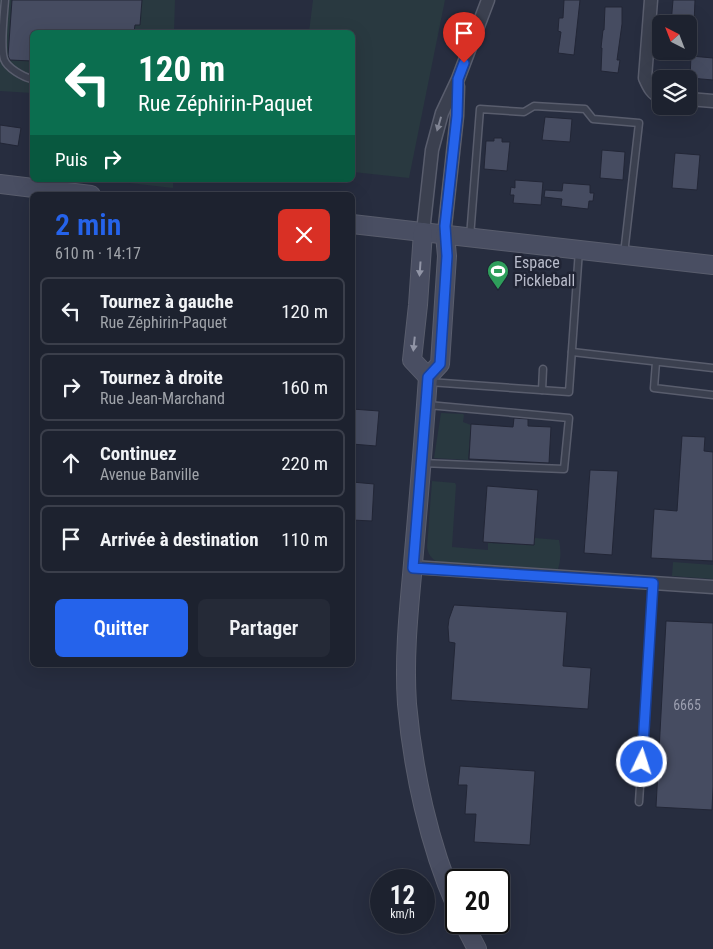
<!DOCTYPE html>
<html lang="fr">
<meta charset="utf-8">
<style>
:root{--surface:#1d222f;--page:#252a37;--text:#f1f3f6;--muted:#a0a4aa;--line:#3b3f4b;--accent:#2563eb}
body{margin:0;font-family:"Roboto Condensed",sans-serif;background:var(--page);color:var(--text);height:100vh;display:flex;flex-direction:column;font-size:19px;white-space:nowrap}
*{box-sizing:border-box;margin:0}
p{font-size:16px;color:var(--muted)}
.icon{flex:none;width:28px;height:28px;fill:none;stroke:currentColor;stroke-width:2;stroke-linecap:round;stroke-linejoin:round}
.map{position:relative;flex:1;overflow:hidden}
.side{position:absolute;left:30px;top:192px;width:325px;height:475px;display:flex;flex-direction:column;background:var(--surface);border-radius:8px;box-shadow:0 5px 20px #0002,0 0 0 1px var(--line)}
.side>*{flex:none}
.top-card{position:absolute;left:30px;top:30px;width:325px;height:152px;border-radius:8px;box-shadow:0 5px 20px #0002,0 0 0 1px var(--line);background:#0b6e4f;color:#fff;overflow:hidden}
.needle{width:32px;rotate:318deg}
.buttons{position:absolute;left:652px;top:15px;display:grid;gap:10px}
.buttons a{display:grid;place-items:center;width:45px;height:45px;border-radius:8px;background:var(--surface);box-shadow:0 5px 20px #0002,0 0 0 1px var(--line);font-size:25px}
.speed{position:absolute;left:370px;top:869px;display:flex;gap:10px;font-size:25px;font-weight:700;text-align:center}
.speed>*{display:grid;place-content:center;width:65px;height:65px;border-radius:50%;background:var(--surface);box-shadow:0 5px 20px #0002,0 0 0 1px var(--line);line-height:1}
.speed small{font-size:12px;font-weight:400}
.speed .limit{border:2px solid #111;border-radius:8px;background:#fff;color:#111}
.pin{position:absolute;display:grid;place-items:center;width:42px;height:42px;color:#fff;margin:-51px -21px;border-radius:50% 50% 50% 0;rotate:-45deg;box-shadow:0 0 5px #0007}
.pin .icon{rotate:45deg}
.me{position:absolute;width:55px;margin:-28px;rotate:4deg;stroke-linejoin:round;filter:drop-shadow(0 0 4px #0008)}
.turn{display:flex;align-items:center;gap:18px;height:105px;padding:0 25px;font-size:22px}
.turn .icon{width:65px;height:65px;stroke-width:2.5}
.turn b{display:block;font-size:35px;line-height:42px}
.then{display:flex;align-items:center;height:48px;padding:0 25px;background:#0003;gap:10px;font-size:19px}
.round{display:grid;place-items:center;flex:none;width:52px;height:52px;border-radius:8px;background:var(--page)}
.overview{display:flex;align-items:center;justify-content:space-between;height:85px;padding:0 25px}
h1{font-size:30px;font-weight:600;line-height:38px;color:var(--accent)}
.button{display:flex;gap:10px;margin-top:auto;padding:10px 25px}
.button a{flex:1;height:58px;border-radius:8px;background:var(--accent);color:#fff;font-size:20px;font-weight:600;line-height:58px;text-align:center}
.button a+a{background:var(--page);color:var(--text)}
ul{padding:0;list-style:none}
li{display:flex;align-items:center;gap:15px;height:68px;margin:0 10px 8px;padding:0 15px;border:2px solid var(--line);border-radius:8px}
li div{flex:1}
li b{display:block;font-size:19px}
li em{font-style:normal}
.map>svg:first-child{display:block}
.green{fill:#293940}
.building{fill:#464c61;stroke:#222636}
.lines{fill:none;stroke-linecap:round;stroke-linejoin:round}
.lane-casing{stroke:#595d6d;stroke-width:9}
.street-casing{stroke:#595d6d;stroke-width:15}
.secondary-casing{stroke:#595d6d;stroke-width:20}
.lane{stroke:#3b404f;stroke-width:6}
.street{stroke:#3b404f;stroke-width:12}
.secondary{stroke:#494e62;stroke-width:18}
.oneway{fill:#808493}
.oneway2{fill:#9195a6}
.route-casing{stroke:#184099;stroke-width:12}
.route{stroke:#2563eb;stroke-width:9}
.labels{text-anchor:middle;stroke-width:5;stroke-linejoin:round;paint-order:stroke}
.number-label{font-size:14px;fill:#9c9fb0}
.poi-label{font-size:16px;fill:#b8bbca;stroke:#202434;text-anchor:start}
</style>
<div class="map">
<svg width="713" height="949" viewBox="0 0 713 949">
<rect width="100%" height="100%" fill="#272d3f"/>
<g class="green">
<polygon points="0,0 175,0 174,32 32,32 32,93 0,91"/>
<polygon points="313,0 445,0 409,178 353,172 352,32 309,32"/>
<polygon points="103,180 173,180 173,188"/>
<polygon points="441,413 463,414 464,415 463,422 471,425 468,460 434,458"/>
<path d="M432,481L455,483L456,485L452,547L488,550V543L534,545L535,538L559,540C561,549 561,560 558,569L437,562C431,558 428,554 427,547Z"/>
<polygon points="673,562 713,565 713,579 672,576"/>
</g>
<g class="building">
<polygon points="12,0 142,0 140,25 135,25 134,32 32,32 32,61 10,60 8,56"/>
<polygon points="564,0 580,0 574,55 558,53 561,32 558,31 559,18 563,18"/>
<polygon points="673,0 695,0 694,24 671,24"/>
<polygon points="605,7 622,7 622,24 617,60 620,60 618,73 601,71 602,48 601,48 603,30 604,30"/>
<polygon points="691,56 713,58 713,80 690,78"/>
<polygon points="545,117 572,119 570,142 542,140"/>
<polygon points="0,125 21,128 18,146 0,143"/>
<polygon points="494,138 502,138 502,142 510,142 507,171 484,169 486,141 494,141"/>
<polygon points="602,150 625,152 623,180 600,178"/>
<polygon points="675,153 700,155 697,190 672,188"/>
<polygon points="515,180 543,182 541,205 513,203 514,195 510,195 511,187 515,188"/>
<polygon points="563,183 590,185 590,193 594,193 593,201 589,201 588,209 561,206 562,199 544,197 545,190 562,191"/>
<polygon points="352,409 379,411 376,446 352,444"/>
<polygon points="514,418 528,419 528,426 551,427 549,463 469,459 471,424 513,427"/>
<polygon points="682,436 705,437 704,451 713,452 713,561 651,558 654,509 677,511"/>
<polygon points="590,470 618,471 612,555 584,553"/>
<polygon points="352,482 374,484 372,521 352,520"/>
<polygon points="487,486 538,490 534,545 483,542"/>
<polygon points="454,605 567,612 563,666 591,668 588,709 451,700 455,643 449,642 448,627 449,619"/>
<polygon points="666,621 713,623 713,787 712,810 656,807"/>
<polygon points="460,766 535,771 530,845 474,842 476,814 465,814 467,785 458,785"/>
</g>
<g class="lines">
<g class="lane-casing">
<g id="lane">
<path d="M5,0C4,15 0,46 4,59C7,68 23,77 32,79"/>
<polyline points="470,237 480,109 524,112 534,106 585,109 593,119 639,123 624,254"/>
<polyline points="572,352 713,368"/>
<polyline points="656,362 654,388 713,395"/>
<polyline points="429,382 569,392 579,250"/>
<polyline points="542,390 543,369"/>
<polyline points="422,463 564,469 569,418 428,405"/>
<polyline points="639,802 653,583"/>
</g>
</g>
<g class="street-casing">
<g id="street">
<path d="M651,0L645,78C649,87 652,94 661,97"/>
<polyline points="689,99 713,101"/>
<polyline points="423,232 432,150 442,113 458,79 488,0"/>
<polyline points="445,235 445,226 457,116 458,86"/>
<polyline points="413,567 713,587"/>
</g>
</g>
<g class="secondary-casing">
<g id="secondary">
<polyline points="0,184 91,195"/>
<polyline points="352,224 713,265"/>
<polyline points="423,232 418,305 412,360 428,377"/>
<path d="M445,235L447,256L440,364L428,377L426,405C422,461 417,518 412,575C408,618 404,661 407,704C413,771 429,845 456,906"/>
<polyline points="463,922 477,949"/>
</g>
</g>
<use href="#lane" class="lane"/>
<use href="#street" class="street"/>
<use href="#secondary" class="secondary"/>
</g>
<defs><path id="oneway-solid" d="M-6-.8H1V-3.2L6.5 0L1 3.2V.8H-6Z" transform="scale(1.25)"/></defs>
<use class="oneway" href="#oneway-solid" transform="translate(439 124) rotate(106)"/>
<g class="oneway2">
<use href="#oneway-solid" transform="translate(420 269) rotate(94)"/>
<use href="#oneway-solid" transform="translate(414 344) rotate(96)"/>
</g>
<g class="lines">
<g class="route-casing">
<polyline id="route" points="464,63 458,79 457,116 445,226 447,256 440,364 428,377 426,404 413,568 653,583 642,762"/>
</g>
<use href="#route" class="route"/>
</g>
<defs>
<g id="stadium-pin" transform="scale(1.125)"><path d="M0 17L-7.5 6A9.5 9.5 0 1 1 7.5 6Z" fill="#2e9e5b" stroke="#202434"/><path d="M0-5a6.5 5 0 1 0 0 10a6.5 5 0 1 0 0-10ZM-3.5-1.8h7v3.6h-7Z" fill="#fff"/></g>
</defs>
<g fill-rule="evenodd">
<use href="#stadium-pin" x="498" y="271"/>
</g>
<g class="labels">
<g class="number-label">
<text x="687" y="710">6665</text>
</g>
<g class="poi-label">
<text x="514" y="268">Espace<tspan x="514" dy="18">Pickleball</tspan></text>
</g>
</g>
</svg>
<div class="buttons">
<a><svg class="needle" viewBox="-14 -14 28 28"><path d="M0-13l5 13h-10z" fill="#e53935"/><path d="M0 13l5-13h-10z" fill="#a0a4aa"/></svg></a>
<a><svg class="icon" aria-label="layers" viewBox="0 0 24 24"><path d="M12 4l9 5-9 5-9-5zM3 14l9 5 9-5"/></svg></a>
</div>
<div class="speed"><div>12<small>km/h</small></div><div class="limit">20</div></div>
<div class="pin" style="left:464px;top:63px;background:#d93025"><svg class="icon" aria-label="arrive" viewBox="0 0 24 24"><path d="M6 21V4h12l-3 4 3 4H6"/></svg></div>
<svg class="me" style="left:642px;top:762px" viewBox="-20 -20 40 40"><circle r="17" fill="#2563eb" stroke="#fff" stroke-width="3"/><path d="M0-11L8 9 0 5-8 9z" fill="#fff"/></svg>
<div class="top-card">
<div class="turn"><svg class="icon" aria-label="left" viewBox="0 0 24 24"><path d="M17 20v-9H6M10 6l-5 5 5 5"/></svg><div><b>120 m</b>Rue Zéphirin-Paquet</div></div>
<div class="then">Puis<svg class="icon" aria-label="right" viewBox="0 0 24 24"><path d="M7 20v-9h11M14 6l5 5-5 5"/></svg></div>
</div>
<section class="side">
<div class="overview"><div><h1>2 min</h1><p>610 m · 14:17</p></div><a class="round" style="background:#d93025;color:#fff"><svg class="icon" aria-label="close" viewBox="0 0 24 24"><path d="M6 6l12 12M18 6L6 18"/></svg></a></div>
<ul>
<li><svg class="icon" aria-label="left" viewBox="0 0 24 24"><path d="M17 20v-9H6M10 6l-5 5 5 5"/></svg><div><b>Tournez à gauche</b><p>Rue Zéphirin-Paquet</p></div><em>120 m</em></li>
<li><svg class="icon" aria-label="right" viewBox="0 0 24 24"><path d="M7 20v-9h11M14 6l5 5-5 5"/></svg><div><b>Tournez à droite</b><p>Rue Jean-Marchand</p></div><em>160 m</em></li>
<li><svg class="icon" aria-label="ahead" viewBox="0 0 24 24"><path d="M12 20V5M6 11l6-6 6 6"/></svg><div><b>Continuez</b><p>Avenue Banville</p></div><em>220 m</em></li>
<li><svg class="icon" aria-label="arrive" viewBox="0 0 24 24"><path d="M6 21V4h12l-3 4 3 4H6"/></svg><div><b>Arrivée à destination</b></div><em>110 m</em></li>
</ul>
<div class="button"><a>Quitter</a><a>Partager</a></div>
</section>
</div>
